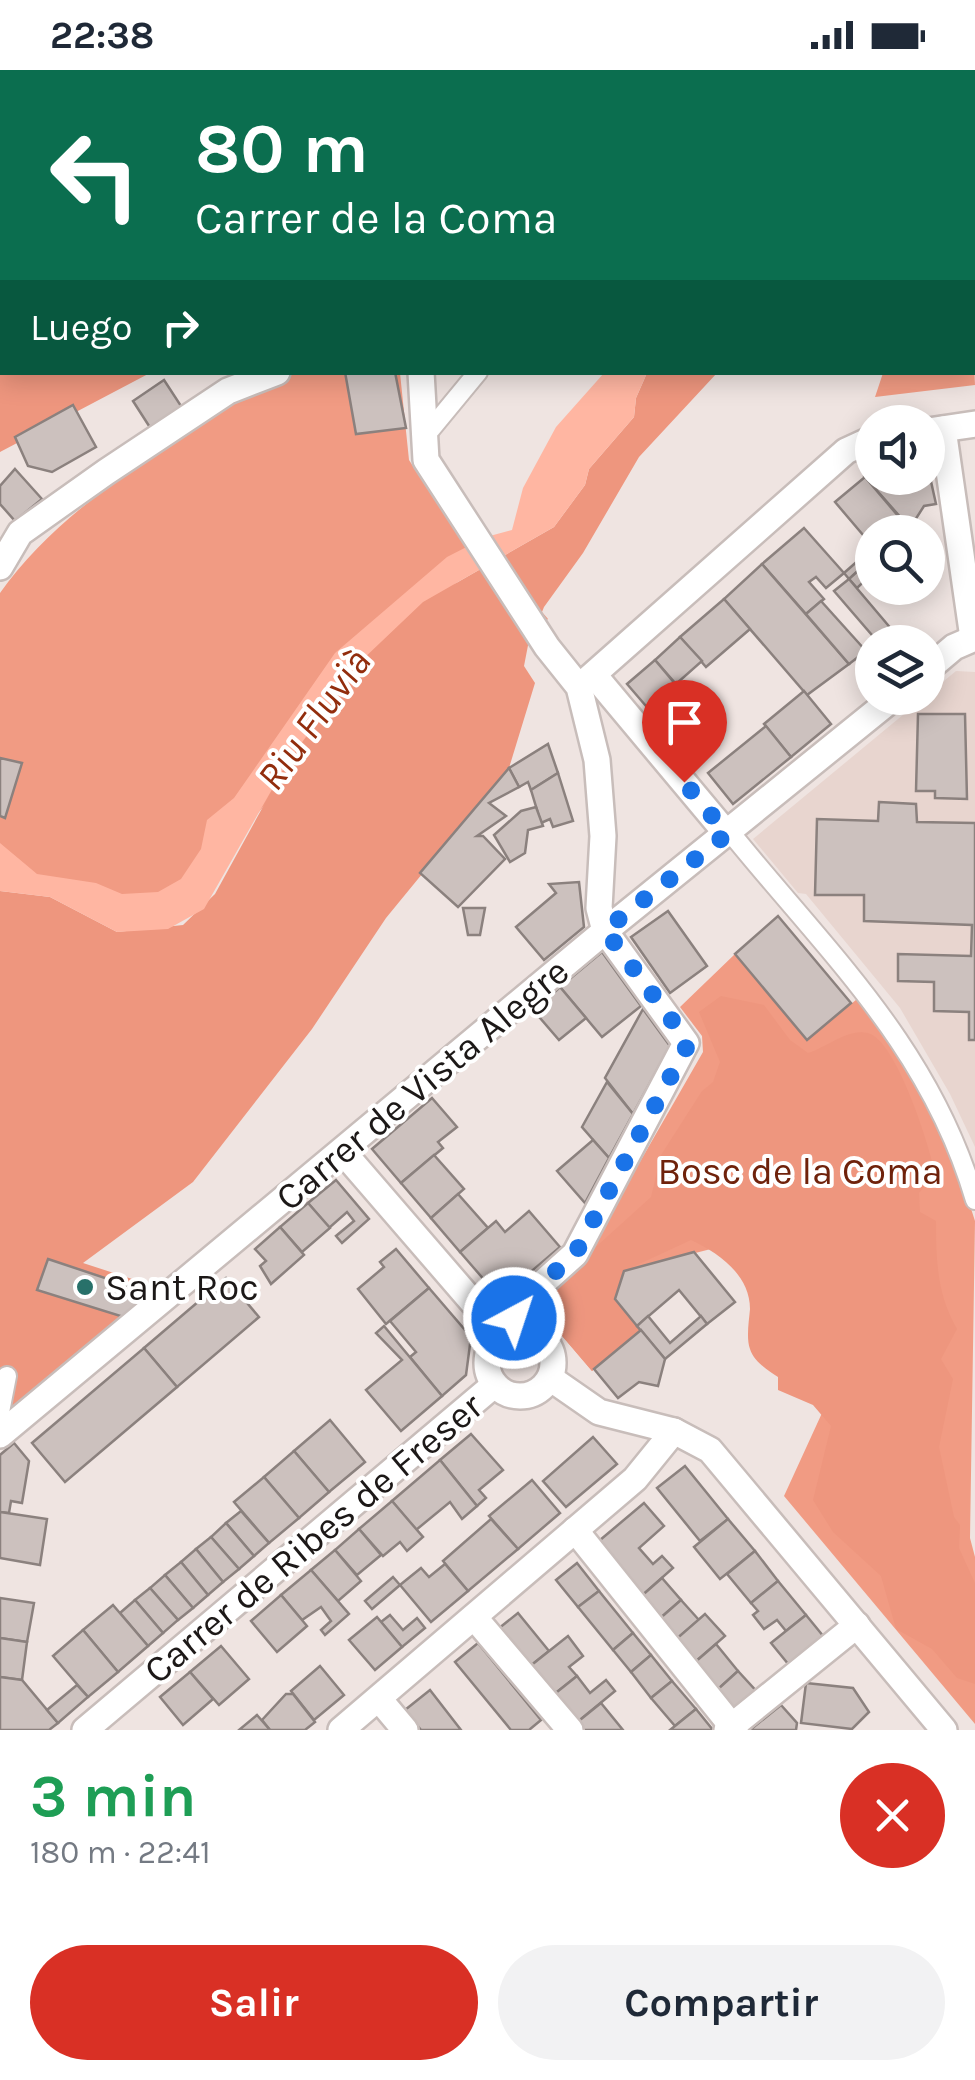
<!DOCTYPE html>
<html lang="es">
<meta charset="utf-8">
<style>
:root{--surface:#fff;--page:#f2f2f3;--text:#1f2937;--muted:#747a83;--accent:#d93025}
body{margin:0;font-family:Karla,sans-serif;background:var(--page);color:var(--text);height:100vh;display:flex;flex-direction:column;font-size:38px;white-space:nowrap}
*{box-sizing:border-box;margin:0}
p{font-size:32px;color:var(--muted)}
.icon{flex:none;width:55px;height:55px;fill:none;stroke:currentColor;stroke-width:2;stroke-linecap:round;stroke-linejoin:round}
.map{position:relative;height:1660px;overflow:hidden}
.sheet{display:flex;flex-direction:column;background:var(--surface);flex:1}
.sheet>*{flex:none}
.hud{position:absolute;left:0px;top:0px;width:975px;height:305px;box-shadow:0 5px 25px #0003;background:#0b6e4f;color:#fff;overflow:hidden}
.buttons{position:absolute;left:855px;top:335px;display:grid;gap:20px}
.buttons a{display:grid;place-items:center;width:90px;height:90px;border-radius:50%;background:var(--surface);box-shadow:0 5px 25px #0003;font-size:50px}
.pin{position:absolute;display:grid;place-items:center;width:85px;height:85px;color:#fff;margin:-102px -42px;border-radius:50% 50% 50% 0;rotate:-45deg;box-shadow:0 0 10px #0007}
.pin .icon{rotate:45deg}
.me{position:absolute;width:110px;margin:-55px;rotate:40deg;stroke-linejoin:round;filter:drop-shadow(0 0 8px #0008)}
.turn{display:flex;align-items:center;gap:35px;height:210px;padding:0 30px;font-size:45px}
.turn .icon{width:130px;height:130px;stroke-width:2.5}
.turn b{display:block;font-size:70px;line-height:85px}
.then{display:flex;align-items:center;height:95px;padding:0 30px;background:#0003;gap:20px;font-size:38px}
.round{display:grid;place-items:center;flex:none;width:105px;height:105px;border-radius:52px;background:var(--page)}
.head{display:flex;align-items:center;justify-content:space-between;height:170px;padding:0 30px}
h1{font-size:60px;font-weight:700;line-height:75px;color:#1e9e55}
.cta{display:flex;gap:20px;margin-top:auto;padding:20px 30px}
.cta a{flex:1;height:115px;border-radius:60px;background:var(--accent);color:#fff;font-size:40px;font-weight:700;line-height:115px;text-align:center}
.cta a+a{background:var(--page);color:var(--text)}
.status{display:flex;justify-content:space-between;align-items:center;height:70px;padding:0 50px;background:var(--surface);direction:ltr}
.status svg{height:28px;fill:currentColor}
.map>svg:first-child{display:block}
.built{fill:#e8d5cf}
.green{fill:#f19b83}
.forest{fill:#ee967e}
.water{fill:#ffb6a2}
.building{fill:#ccc1be;stroke:#8b817e;stroke-width:2.5}
.lines{fill:none;stroke-linecap:round;stroke-linejoin:round}
.pedestrian-casing{stroke:#c8bdba;stroke-width:22}
.minor-casing{stroke:#c8bdba;stroke-width:30}
.pedestrian{stroke:#fff;stroke-width:18}
.minor{stroke:#fff;stroke-width:25}
.route{stroke:#1a73e8;stroke-width:18;stroke-dasharray:0 32.4}
.poi-dot{fill:#28716a;stroke:#fff;stroke-width:4}
.labels{text-anchor:middle;stroke-width:8;stroke-linejoin:round;paint-order:stroke}
.street-label{font-size:38px;fill:#1c1817;stroke:#fff}
.park-label{font-size:38px;fill:#6f220b;stroke:#fff}
.poi-label{font-size:38px;fill:#1c1817;stroke:#fff;text-anchor:start}
.water-label{font-size:40px;font-style:italic;fill:#922d0d;stroke:#fff}
</style>
<div class="status"><b>22:38</b><svg viewBox="0 0 49 12"><path d="M0 12V9h3v3zM5 12V6h3v6zM10 12V3h3v9zM15 12V0h3v12zM26 1h20v11H26zM47 4h2v5h-2z"/></svg></div>
<div class="map">
<svg width="975" height="1660" viewBox="0 0 975 1660">
<rect width="100%" height="100%" fill="#efe4e1"/>
<polygon class="built" points="956,601 975,602 975,1077 950,1024 900,938 806,824 798,823 753,769"/>
<g class="green">
<polygon points="972,252 975,315 875,327 883,303 972,302"/>
<path d="M292,302L400,303L409,390L475,491L188,824L156,842L0,817V523C65,431 184,365 278,306Z"/>
<path d="M735,884L807,970L862,925C911,995 950,1069 975,1151L970,1468L975,1487V1654L784,1426L844,1295L760,1199L711,1179L624,1201L615,1229L641,1260L592,1301L534,1233L591,1177L703,982L702,966L680,937Z"/>
</g>
<g class="forest">
<polygon points="0,0 278,2 2,2 2,302 150,303 0,382"/>
<polygon points="647,303 717,303 639,387 583,483 544,537 542,542 548,549 530,565 524,596 535,613 509,698 386,848 312,959 193,1112 83,1193 166,1220 0,1354 0,821 50,827 117,862 183,855 215,824 287,693 361,591 423,532 554,457 585,415 589,399 634,347 636,328"/>
<path d="M721,926L764,935L790,970L808,983C827,977 848,958 868,963C896,970 930,1076 935,1104L919,1123L920,1142L936,1151C936,1191 937,1224 957,1259L941,1289L953,1309L939,1377L954,1447L960,1455L959,1478L975,1513V1614L957,1608L932,1579L896,1559L881,1506L833,1462L813,1430L831,1356L813,1335L778,1320V1307C768,1300 754,1292 750,1279C746,1268 749,1251 750,1239C750,1205 719,1183 691,1170L624,1201L615,1229L641,1260L592,1301L534,1233L651,1127L661,1085L702,1021L713,1012L720,992L699,942Z"/>
</g>
<polygon class="water" points="604,303 647,303 636,328 634,347 589,399 585,415 554,457 423,532 361,591 287,693 204,839 168,859 117,862 50,827 0,821 0,773 37,804 96,813 122,824 158,822 181,809 201,779 207,750 234,728 335,583 447,487 486,467 512,460 523,418 556,357"/>
<g class="building">
<polygon points="345,302 395,302 406,358 356,364"/>
<polygon points="164,310 183,339 151,359 133,331"/>
<polygon points="73,335 96,377 52,402 28,396 15,367"/>
<polygon points="928,398 936,434 924,436 910,458 865,407 928,408"/>
<polygon points="15,399 42,429 15,451 0,434 0,416"/>
<polygon points="865,407 899,447 880,462 872,462 869,472 835,432"/>
<polygon points="804,458 844,503 826,518 816,507 809,512 824,529 806,544 762,494"/>
<polygon points="868,482 872,488 849,509 844,503"/>
<polygon points="872,488 872,504 857,518 849,509"/>
<polygon points="762,494 849,594 807,625 724,529"/>
<polygon points="849,509 893,561 878,572 834,521"/>
<polygon points="724,529 750,559 706,597 680,567"/>
<polygon points="821,531 866,581 849,594 806,544"/>
<polygon points="680,567 702,591 676,614 655,590"/>
<polygon points="655,590 687,628 677,636 689,650 671,665 627,614"/>
<polygon points="804,621 831,654 791,687 764,654"/>
<polygon points="918,644 965,644 967,729 935,728 935,721 916,721"/>
<polygon points="766,656 791,687 733,734 708,703"/>
<polygon points="548,674 558,703 531,720 528,712 519,717 509,698"/>
<polygon points="0,688 22,693 5,748 0,746"/>
<polygon points="509,698 519,717 489,733 506,746 477,766 483,766 505,789 458,837 420,803"/>
<polygon points="558,703 573,751 553,757 550,749 541,753 531,720"/>
<polygon points="879,732 916,734 917,752 975,753 975,970 969,970 969,942 934,941 934,912 898,911 898,884 971,886 972,855 864,851 864,825 815,825 817,749 878,751"/>
<polygon points="536,737 543,756 528,760 525,783 510,792 494,765 521,741"/>
<polygon points="579,812 584,857 544,890 516,857 556,823 549,814"/>
<polygon points="463,838 485,838 480,865 468,865"/>
<polygon points="668,841 707,896 670,923 631,867"/>
<polygon points="778,846 851,933 807,970 735,884"/>
<polygon points="602,882 641,936 602,967 560,917"/>
<polygon points="560,917 586,948 559,970 534,941"/>
<polygon points="643,939 670,976 633,1044 605,1008"/>
<polygon points="607,1012 633,1044 609,1088 582,1057"/>
<polygon points="432,1028 457,1057 438,1072 443,1078 401,1113 372,1079"/>
<polygon points="593,1070 609,1088 585,1133 557,1101"/>
<polygon points="434,1085 464,1119 431,1148 401,1113"/>
<polygon points="336,1110 369,1149 342,1173 336,1166 354,1151 347,1142 329,1158 308,1133"/>
<polygon points="458,1124 488,1158 460,1182 431,1148"/>
<polygon points="308,1133 330,1158 302,1182 280,1157"/>
<polygon points="529,1141 560,1177 500,1228 460,1182 496,1151 505,1162"/>
<polygon points="280,1157 304,1185 271,1214 260,1196 266,1191 255,1179"/>
<polygon points="396,1179 429,1218 386,1254 358,1219 384,1197 380,1192"/>
<polygon points="694,1182 735,1232 707,1254 679,1220 637,1256 615,1229 624,1201"/>
<polygon points="48,1189 141,1220 130,1249 37,1220"/>
<polygon points="226,1208 259,1247 177,1317 144,1278"/>
<polygon points="429,1218 471,1267 466,1305 442,1326 410,1287 416,1282 390,1251"/>
<polygon points="648,1246 670,1273 701,1246 707,1254 665,1289 637,1256"/>
<polygon points="384,1256 442,1326 401,1361 366,1320 402,1290 376,1263"/>
<polygon points="641,1260 665,1289 658,1316 639,1312 618,1328 594,1299"/>
<polygon points="144,1278 177,1317 65,1412 32,1373"/>
<polygon points="330,1350 365,1392 329,1422 294,1381"/>
<polygon points="471,1364 503,1400 479,1420 486,1428 477,1436 440,1390"/>
<polygon points="593,1367 617,1394 566,1437 543,1411"/>
<polygon points="14,1373 29,1391 22,1433 11,1431 9,1443 0,1442 0,1385"/>
<polygon points="294,1381 329,1422 299,1448 264,1407"/>
<polygon points="440,1390 477,1436 462,1449 450,1432 416,1460 392,1431"/>
<polygon points="685,1396 728,1449 700,1471 657,1418"/>
<polygon points="264,1407 299,1448 269,1473 234,1432"/>
<polygon points="532,1410 560,1443 518,1479 489,1446"/>
<polygon points="392,1431 423,1467 407,1481 400,1472 383,1486 359,1459"/>
<polygon points="644,1433 664,1456 639,1478 653,1494 662,1486 673,1498 638,1529 593,1476"/>
<polygon points="241,1441 269,1473 254,1486 226,1453"/>
<polygon points="0,1442 47,1449 40,1495 0,1488"/>
<polygon points="491,1449 518,1479 468,1521 443,1491"/>
<polygon points="728,1449 755,1481 720,1509 694,1477"/>
<polygon points="226,1453 254,1486 239,1499 211,1467"/>
<polygon points="359,1459 381,1485 357,1505 335,1480"/>
<polygon points="211,1467 239,1499 223,1512 196,1479"/>
<polygon points="196,1479 223,1512 208,1525 181,1492"/>
<polygon points="335,1480 361,1511 338,1531 311,1500"/>
<polygon points="755,1481 778,1511 751,1533 727,1504"/>
<polygon points="181,1492 208,1525 193,1538 165,1505"/>
<polygon points="577,1493 599,1521 578,1537 556,1510"/>
<polygon points="445,1494 468,1521 431,1552 400,1515 421,1498 429,1507"/>
<polygon points="311,1500 349,1544 325,1565 321,1560 331,1551 321,1537 302,1550 281,1525"/>
<polygon points="165,1505 193,1538 178,1550 150,1518"/>
<polygon points="393,1507 400,1515 372,1539 365,1531"/>
<polygon points="662,1508 681,1530 657,1551 638,1529"/>
<polygon points="778,1511 806,1545 786,1561 777,1550 764,1559 753,1545 758,1541 751,1533"/>
<polygon points="150,1518 178,1550 163,1563 135,1530"/>
<polygon points="599,1521 633,1563 613,1580 578,1537"/>
<polygon points="281,1525 307,1556 277,1582 251,1551"/>
<polygon points="0,1528 34,1533 27,1572 0,1568"/>
<polygon points="135,1530 163,1563 148,1576 120,1543"/>
<polygon points="681,1530 699,1550 674,1571 657,1551"/>
<polygon points="113,1535 148,1576 118,1602 83,1560"/>
<polygon points="518,1543 549,1581 529,1597 498,1559"/>
<polygon points="705,1544 725,1566 694,1593 674,1571"/>
<polygon points="390,1545 403,1560 417,1548 425,1558 402,1577 381,1552"/>
<polygon points="806,1545 824,1567 789,1595 771,1573"/>
<polygon points="377,1547 402,1577 375,1600 349,1570"/>
<polygon points="83,1560 118,1602 88,1627 53,1586"/>
<polygon points="633,1563 651,1585 631,1602 613,1580"/>
<polygon points="568,1566 583,1586 569,1597 577,1606 552,1626 529,1597"/>
<polygon points="0,1568 27,1572 22,1610 0,1607"/>
<polygon points="478,1573 541,1650 529,1660 511,1660 455,1592"/>
<polygon points="716,1574 738,1601 717,1620 694,1593"/>
<polygon points="221,1576 249,1609 219,1635 190,1602"/>
<polygon points="651,1585 672,1611 651,1628 631,1602"/>
<polygon points="320,1596 344,1625 314,1650 291,1621"/>
<polygon points="738,1601 759,1624 737,1643 717,1620"/>
<polygon points="190,1602 213,1629 183,1655 160,1627"/>
<polygon points="577,1606 590,1623 606,1610 615,1621 575,1654 552,1626"/>
<polygon points="0,1607 22,1610 58,1653 49,1660 0,1660"/>
<polygon points="672,1611 696,1639 675,1656 651,1628"/>
<polygon points="806,1613 853,1618 869,1642 852,1659 801,1653"/>
<polygon points="77,1615 88,1627 58,1653 47,1640"/>
<polygon points="430,1620 461,1660 421,1660 405,1640"/>
<polygon points="286,1624 293,1624 315,1652 305,1660 270,1660 262,1650"/>
<polygon points="601,1633 623,1660 580,1660 575,1654"/>
<polygon points="781,1635 797,1653 796,1660 750,1660"/>
<polygon points="696,1639 713,1660 670,1660 675,1656"/>
<polygon points="257,1645 270,1660 239,1660"/>
</g>
<g class="lines">
<g class="pedestrian-casing">
<g id="pedestrian">
<polyline points="724,2 726,0"/>
<polyline points="431,359 478,302"/>
<path d="M730,762C827,882 930,976 975,1130"/>
<polyline points="0,1342 7,1306"/>
</g>
</g>
<g class="minor-casing">
<g id="minor">
<polyline points="677,2 679,0"/>
<polyline points="421,302 426,390 547,577 579,617 597,690 603,766 599,838 605,861 686,973 575,1184 517,1236 515,1260"/>
<polyline points="943,359 973,568"/>
<polyline points="928,361 975,354"/>
<polyline points="0,497 20,463 106,402 228,321 277,302"/>
<polyline points="928,599 954,577 975,568"/>
<polyline points="594,605 727,764"/>
<polyline points="579,617 846,381 872,369"/>
<polyline points="343,1082 501,1265"/>
<circle cx="520" cy="1293" r="33"/>
<polyline points="550,1308 599,1342 674,1361 710,1380 944,1660"/>
<polyline points="0,1365 605,861 893,628"/>
<polyline points="575,1460 735,1660"/>
<polyline points="474,1547 570,1660"/>
<polyline points="379,1629 405,1660"/>
<polyline points="85,1660 494,1315"/>
<polyline points="341,1660 635,1409 674,1361"/>
<polyline points="727,1660 857,1555"/>
</g>
</g>
<use href="#pedestrian" class="pedestrian"/>
<use href="#minor" class="minor"/>
</g>
<g class="lines">
<polyline class="route" points="514,1248 517,1236 575,1184 686,978 685,968 605,860 727,764 684,712"/>
</g>
<circle class="poi-dot" cx="85" cy="1217" r="10"/>
<g class="labels">
<g class="street-label">
<text transform="translate(422 1014) rotate(-40)" y="13">Carrer de Vista Alegre</text>
<text transform="translate(313 1468) rotate(-40)" y="13">Carrer de Ribes de Freser</text>
</g>
<g class="park-label">
<text x="800" y="1114">Bosc de la Coma</text>
</g>
<g class="poi-label">
<text x="105" y="1230">Sant Roc</text>
</g>
<g class="water-label">
<text transform="translate(313 649) rotate(-54)" y="14">Riu Fluvià</text>
</g>
</g>
</svg>
<div class="buttons">
<a><svg class="icon" aria-label="sound" viewBox="0 0 24 24"><path d="M4 9h4l5-4v14l-5-4H4zM17 9q2 3 0 6"/></svg></a>
<a><svg class="icon" aria-label="search" viewBox="0 0 24 24"><circle cx="10" cy="10" r="6"/><path d="M15 15l6 6"/></svg></a>
<a><svg class="icon" aria-label="layers" viewBox="0 0 24 24"><path d="M12 4l9 5-9 5-9-5zM3 14l9 5 9-5"/></svg></a>
</div>
<div class="pin" style="left:684px;top:712px;background:#d93025"><svg class="icon" aria-label="arrive" viewBox="0 0 24 24"><path d="M6 21V4h12l-3 4 3 4H6"/></svg></div>
<svg class="me" style="left:514px;top:1248px" viewBox="-20 -20 40 40"><circle r="17" fill="#1a73e8" stroke="#fff" stroke-width="3"/><path d="M0-11L8 9 0 5-8 9z" fill="#fff"/></svg>
<div class="hud">
<div class="turn"><svg class="icon" aria-label="left" viewBox="0 0 24 24"><path d="M17 20v-9H6M10 6l-5 5 5 5"/></svg><div><b>80 m</b>Carrer de la Coma</div></div>
<div class="then">Luego<svg class="icon" aria-label="right" viewBox="0 0 24 24"><path d="M7 20v-9h11M14 6l5 5-5 5"/></svg></div>
</div>
</div>
<section class="sheet">
<div class="head"><div><h1>3 min</h1><p>180 m · 22:41</p></div><a class="round" style="background:#d93025;color:#fff"><svg class="icon" aria-label="close" viewBox="0 0 24 24"><path d="M6 6l12 12M18 6L6 18"/></svg></a></div>
<div class="cta"><a>Salir</a><a>Compartir</a></div>
</section>
